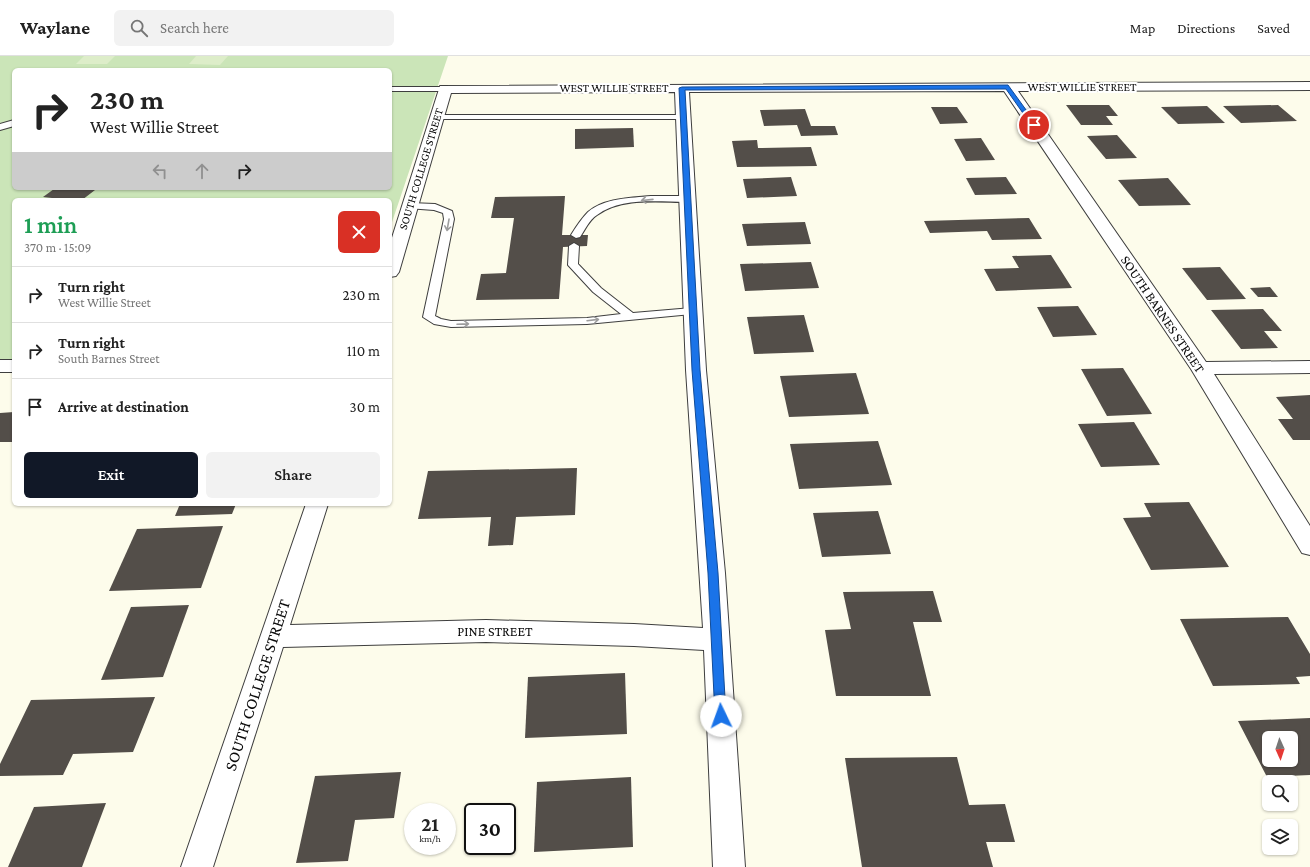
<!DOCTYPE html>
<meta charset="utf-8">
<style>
:root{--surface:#fff;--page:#f2f2f2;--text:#222;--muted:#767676;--line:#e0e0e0;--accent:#111827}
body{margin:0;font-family:"Crimson Pro",serif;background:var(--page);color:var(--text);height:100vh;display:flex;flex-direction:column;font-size:15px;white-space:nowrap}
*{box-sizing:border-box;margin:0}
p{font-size:13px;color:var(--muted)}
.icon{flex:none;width:22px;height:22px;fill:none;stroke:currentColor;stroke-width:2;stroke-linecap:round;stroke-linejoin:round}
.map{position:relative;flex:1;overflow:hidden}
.details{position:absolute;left:12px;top:142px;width:380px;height:308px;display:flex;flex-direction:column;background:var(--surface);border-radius:6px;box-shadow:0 1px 3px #0004}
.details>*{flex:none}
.top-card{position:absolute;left:12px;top:12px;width:380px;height:122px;border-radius:6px;box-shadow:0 1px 3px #0004;background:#fff;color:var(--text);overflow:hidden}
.needle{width:26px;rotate:177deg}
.controls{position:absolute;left:1262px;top:675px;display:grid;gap:8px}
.controls a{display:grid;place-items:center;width:36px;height:36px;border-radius:6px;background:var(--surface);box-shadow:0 1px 3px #0004;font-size:20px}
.speed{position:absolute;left:404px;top:747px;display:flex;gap:8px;font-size:20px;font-weight:700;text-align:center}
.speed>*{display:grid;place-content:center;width:52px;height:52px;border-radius:50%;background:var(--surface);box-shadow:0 1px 3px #0004;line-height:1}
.speed small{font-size:10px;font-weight:400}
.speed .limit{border:2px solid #111;border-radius:6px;background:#fff;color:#111}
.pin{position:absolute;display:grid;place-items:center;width:34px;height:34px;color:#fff;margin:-17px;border:2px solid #fff;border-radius:50%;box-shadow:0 1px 4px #0007}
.me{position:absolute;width:44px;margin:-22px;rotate:357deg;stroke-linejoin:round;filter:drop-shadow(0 0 3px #0008)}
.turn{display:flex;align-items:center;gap:14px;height:84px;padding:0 12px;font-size:18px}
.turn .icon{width:52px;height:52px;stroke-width:2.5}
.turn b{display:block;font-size:28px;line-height:34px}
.lanes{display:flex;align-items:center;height:38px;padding:0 12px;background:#0003;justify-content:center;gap:20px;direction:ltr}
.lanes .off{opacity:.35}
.round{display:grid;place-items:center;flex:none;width:42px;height:42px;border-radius:6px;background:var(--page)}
.overview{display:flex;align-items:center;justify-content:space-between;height:68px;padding:0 12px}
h1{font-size:24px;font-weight:600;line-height:30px;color:#1e9e55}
.action{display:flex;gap:8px;margin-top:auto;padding:8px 12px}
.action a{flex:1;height:46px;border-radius:6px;background:var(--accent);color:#fff;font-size:16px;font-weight:600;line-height:46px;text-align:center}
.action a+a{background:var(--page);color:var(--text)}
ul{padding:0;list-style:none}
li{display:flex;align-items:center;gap:12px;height:56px;padding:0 12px;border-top:1px solid var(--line)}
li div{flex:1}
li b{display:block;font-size:15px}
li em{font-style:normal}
header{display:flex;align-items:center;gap:24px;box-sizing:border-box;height:56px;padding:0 20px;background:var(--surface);border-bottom:1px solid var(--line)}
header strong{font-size:19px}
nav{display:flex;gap:22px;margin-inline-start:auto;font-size:14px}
.search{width:280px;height:36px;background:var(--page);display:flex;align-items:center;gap:10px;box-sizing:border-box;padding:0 14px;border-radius:6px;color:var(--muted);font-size:15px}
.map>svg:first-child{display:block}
.green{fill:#cbe5b8;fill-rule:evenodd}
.pitch{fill:#ddedc9}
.building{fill:#534e49;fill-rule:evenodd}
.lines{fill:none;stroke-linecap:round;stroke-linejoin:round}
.lane-casing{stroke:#3e3e3e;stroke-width:2}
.street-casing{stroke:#3e3e3e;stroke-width:2}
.lane{fill:#fff;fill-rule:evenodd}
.street{fill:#fff;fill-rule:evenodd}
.oneway{stroke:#9d9d9d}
.route{fill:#1a73e8;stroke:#114b97}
.labels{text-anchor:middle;stroke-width:4;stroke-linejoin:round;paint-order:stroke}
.far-street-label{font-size:12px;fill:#0b0b0b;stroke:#fff}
.street-label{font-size:14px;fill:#0b0b0b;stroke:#fff}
.near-street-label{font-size:17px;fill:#0b0b0b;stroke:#fff}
</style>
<header>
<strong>Waylane</strong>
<div class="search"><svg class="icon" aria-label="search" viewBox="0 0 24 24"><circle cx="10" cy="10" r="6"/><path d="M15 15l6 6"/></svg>Search here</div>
<nav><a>Map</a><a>Directions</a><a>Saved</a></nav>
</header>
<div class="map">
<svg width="1310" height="811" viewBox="0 0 1310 811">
<rect width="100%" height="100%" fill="#fdfceb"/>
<path class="green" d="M0,0H448L390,172V144H14V304H0ZM14,14H390V132H14Z"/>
<g class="pitch">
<polygon points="84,0 115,0 107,8 76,8"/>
<polygon points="196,0 228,0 220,9 189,8"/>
</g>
<g class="building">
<polygon points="1066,49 1109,49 1118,60 1106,60 1113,69 1081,69"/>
<polygon points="1278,49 1297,65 1241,67 1223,50"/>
<polygon points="1207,50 1225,67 1178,68 1161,51"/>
<polygon points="931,51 957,51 968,67 940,68"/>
<polygon points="805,53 811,70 835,70 838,79 801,80 797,69 764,70 760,54"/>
<polygon points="633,72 634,91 575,93 575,73"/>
<polygon points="1117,79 1137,102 1106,103 1087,80"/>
<polygon points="981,82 995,104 966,105 954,83"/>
<polygon points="757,84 758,92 811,91 817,110 737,111 732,85"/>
<polygon points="791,121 797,140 747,142 743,123"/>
<polygon points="1006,121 1017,138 975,139 966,122"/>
<polygon points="1168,122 1191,149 1139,150 1118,124"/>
<polygon points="67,132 84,132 95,134 82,144 50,144 52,142 43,141 54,133 64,134"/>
<polygon points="565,140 562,179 588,179 587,190 563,191 559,243 476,244 481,218 506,217 514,162 491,162 495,141"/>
<polygon points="1029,162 1042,183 992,184 987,175 930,177 924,165"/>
<polygon points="805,166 811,188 747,190 742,168"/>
<polygon points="1051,199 1072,232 996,235 984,213 1019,212 1012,200"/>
<polygon points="811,206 819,232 745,235 740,208"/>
<polygon points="1220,211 1246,243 1207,244 1182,212"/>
<polygon points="1270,231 1278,241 1258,241 1250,232"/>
<polygon points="1078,250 1097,279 1053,281 1037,251"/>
<polygon points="1263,253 1282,275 1264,275 1278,292 1241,293 1211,254"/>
<polygon points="804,259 814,296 754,298 747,261"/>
<polygon points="1123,312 1152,358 1107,360 1081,313"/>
<polygon points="856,317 869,358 789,361 780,320"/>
<polygon points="1310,339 1310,384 1293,384 1278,363 1293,363 1276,341"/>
<polygon points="14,356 14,386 0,386 0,357"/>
<polygon points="1134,366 1160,409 1101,411 1078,368"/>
<polygon points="878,385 892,429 799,433 790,388"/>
<polygon points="577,412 575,459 516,461 513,489 488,490 491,461 418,463 428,415"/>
<polygon points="1189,446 1229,511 1151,514 1123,462 1151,461 1144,447"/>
<polygon points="180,448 236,448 232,458 175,460"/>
<polygon points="878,455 891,498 822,501 813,457"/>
<polygon points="223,470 201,532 109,535 137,473"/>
<polygon points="933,535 942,566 913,566 931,640 836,640 825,574 851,573 843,536"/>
<polygon points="189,549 163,621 101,624 131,551"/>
<polygon points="1288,561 1310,598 1310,620 1296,621 1300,628 1213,630 1180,563"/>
<polygon points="625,617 627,678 525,682 528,621"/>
<polygon points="155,641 133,696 73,698 63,719 0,720 0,708 31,644"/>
<path d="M1310,662V719L1267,721L1238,665ZM1269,682H1291V704H1269Z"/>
<polygon points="957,701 969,749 1005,748 1015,786 986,786 993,811 862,811 845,702"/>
<polygon points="401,716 394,762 355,764 348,805 296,807 315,720"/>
<polygon points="631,721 633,791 534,796 537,726"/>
<polygon points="106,747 82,811 8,811 34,751"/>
</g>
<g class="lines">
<g class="lane-casing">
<g id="lane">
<polygon points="390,31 445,31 449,33 445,35 390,35"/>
<polygon points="433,59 682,59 686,61 682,63 433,63"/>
<polygon points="14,64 14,70 0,74 0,68"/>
<path d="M651,140H686L691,143L686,146C658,146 621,141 597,159C589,164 585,174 580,181L576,182L571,179C576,171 581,163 588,156C604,142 631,142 651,140Z"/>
<polygon points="410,147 435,148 452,155 454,163 435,260 441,263 451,265 587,262 621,258 593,236 568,209 569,190 574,187 579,190 578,208 601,232 633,257 692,252 697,255 692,258 587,268 451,271 434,268 423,261 444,163 443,157 434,154 407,152 407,148"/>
</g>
</g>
<g class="street-casing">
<g id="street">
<polygon points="1310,26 1310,34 1018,35 1206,306 1310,305 1310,317 1214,318 1310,470 1310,499 1302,497 1191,313 1004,35 689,36 706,314 725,517 745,811 713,811 704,594 634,590 486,586 283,591 213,811 181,811 306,448 328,448 290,569 486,564 634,568 703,572 686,314 675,36 451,37 399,216 396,220 390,221 390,188 440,30"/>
<rect x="0" y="304" width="14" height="12"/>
</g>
</g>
<use href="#lane" class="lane"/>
<use href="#street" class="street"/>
</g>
<defs><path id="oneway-shaft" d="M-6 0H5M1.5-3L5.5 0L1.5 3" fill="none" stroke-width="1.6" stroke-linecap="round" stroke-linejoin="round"/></defs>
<g class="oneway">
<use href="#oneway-shaft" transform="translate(647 144) rotate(174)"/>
<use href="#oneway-shaft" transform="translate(448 169) rotate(100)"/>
<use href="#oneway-shaft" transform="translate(593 264) rotate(-7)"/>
<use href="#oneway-shaft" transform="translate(463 268) rotate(-2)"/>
</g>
<polygon class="route" points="1008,29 1037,69 1036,70 1032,70 1006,33 685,34 700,314 718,517 726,660 725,663 721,665 717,663 715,660 708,517 692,314 679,32 682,31"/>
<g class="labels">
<g class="far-street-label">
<text x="1082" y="35">WEST WILLIE STREET</text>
<text x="614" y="36">WEST WILLIE STREET</text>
<text transform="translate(421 113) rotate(-73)" y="4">SOUTH COLLEGE STREET</text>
</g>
<g class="street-label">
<text transform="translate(1163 258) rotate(56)" y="5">SOUTH BARNES STREET</text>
<text x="495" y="580">PINE STREET</text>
</g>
<g class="near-street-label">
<text transform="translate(257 629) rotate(-72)" y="6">SOUTH COLLEGE STREET</text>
</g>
</g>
</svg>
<div class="controls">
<a><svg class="needle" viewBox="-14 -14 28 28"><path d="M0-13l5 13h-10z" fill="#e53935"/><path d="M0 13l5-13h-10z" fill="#767676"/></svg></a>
<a><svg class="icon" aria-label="search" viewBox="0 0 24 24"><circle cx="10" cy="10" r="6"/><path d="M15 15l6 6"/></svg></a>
<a><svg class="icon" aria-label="layers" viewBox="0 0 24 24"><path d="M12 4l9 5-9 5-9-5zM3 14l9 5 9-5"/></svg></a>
</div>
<div class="speed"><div>21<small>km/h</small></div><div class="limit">30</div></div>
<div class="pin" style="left:1034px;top:69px;background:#d93025"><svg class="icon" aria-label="arrive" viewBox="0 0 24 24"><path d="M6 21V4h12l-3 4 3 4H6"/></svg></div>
<svg class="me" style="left:721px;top:660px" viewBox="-20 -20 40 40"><circle r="19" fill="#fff"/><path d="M0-13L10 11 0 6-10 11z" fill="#1a73e8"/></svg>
<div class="top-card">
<div class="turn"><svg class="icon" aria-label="right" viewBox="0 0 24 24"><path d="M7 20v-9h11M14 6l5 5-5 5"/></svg><div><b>230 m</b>West Willie Street</div></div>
<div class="lanes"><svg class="icon off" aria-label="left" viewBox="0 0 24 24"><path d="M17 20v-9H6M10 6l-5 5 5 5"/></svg><svg class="icon off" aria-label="ahead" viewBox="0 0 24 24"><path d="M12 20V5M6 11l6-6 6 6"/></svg><svg class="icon" aria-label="right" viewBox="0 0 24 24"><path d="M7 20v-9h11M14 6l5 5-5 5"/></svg></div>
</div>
<section class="details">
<div class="overview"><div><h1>1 min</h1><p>370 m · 15:09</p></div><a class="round" style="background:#d93025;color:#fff"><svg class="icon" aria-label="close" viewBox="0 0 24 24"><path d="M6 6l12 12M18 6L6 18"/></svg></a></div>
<ul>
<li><svg class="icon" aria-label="right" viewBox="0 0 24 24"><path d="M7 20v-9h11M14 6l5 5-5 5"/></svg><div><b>Turn right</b><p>West Willie Street</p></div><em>230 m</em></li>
<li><svg class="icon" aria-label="right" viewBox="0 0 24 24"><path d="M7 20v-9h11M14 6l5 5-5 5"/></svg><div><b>Turn right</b><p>South Barnes Street</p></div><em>110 m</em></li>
<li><svg class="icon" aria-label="arrive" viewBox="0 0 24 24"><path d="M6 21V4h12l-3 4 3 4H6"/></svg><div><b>Arrive at destination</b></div><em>30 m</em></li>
</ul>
<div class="action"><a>Exit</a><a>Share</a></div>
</section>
</div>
